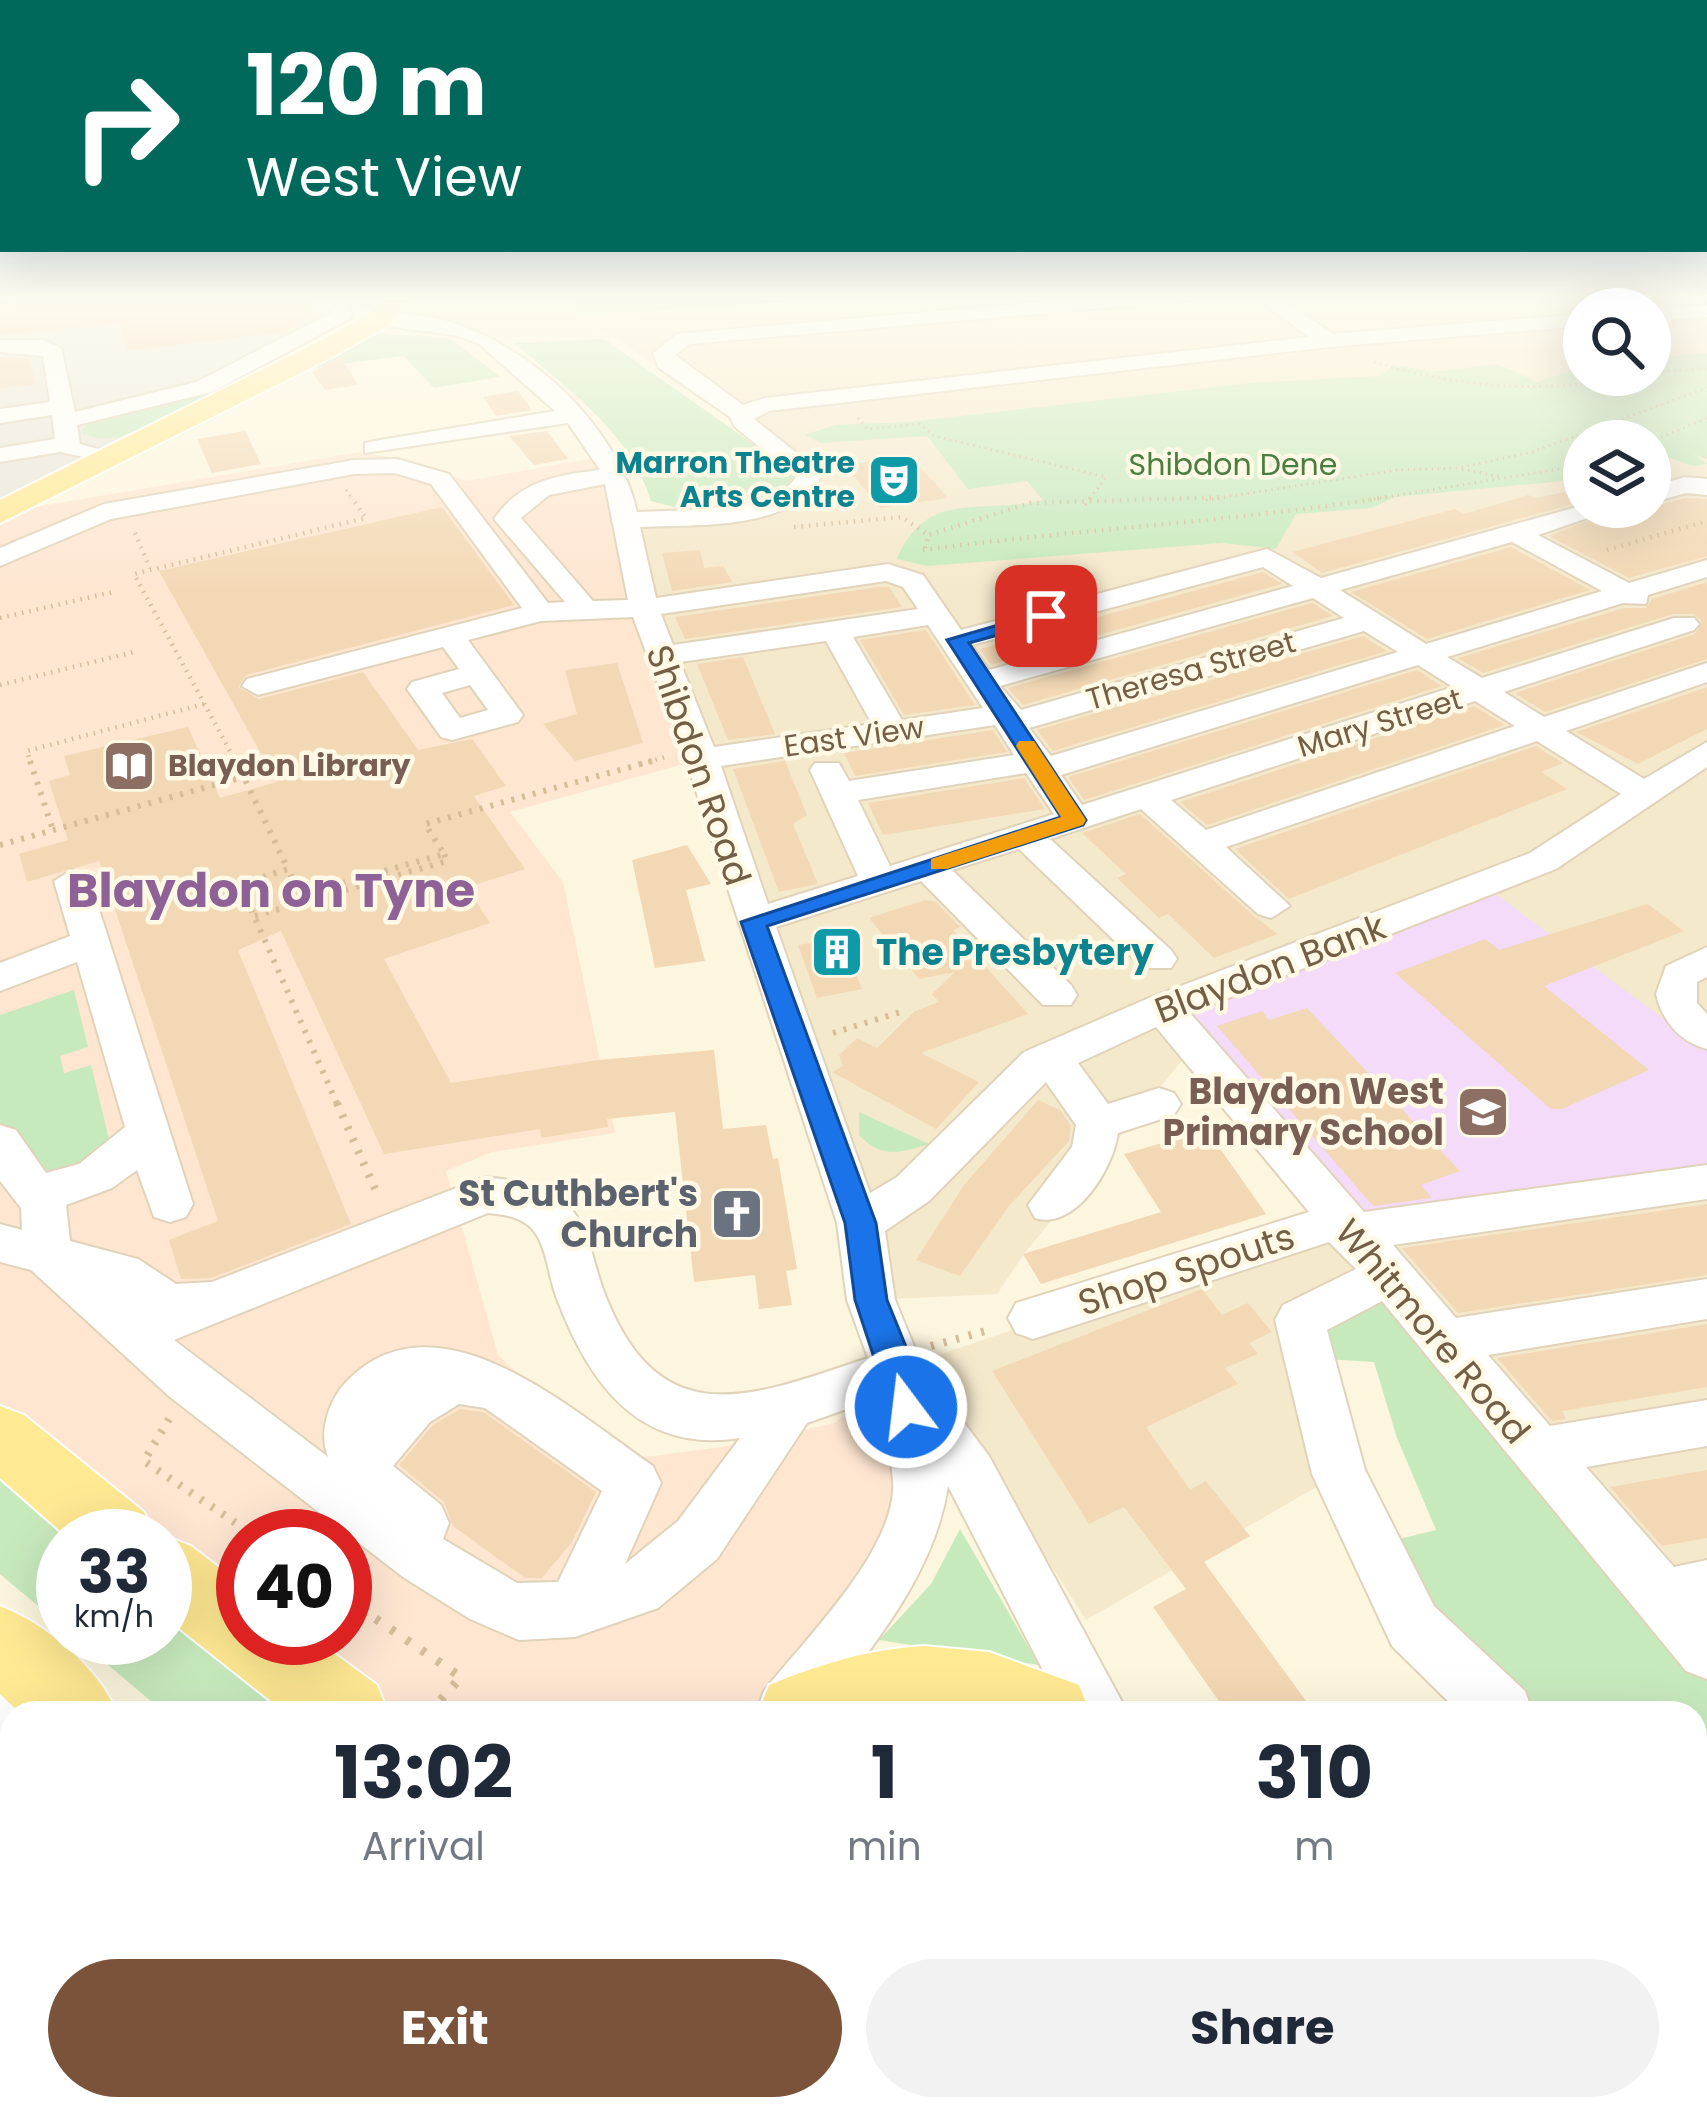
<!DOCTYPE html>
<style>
:root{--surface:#fff;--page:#f2f2f3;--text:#1f2937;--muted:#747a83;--accent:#7b523a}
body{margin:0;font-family:Poppins,sans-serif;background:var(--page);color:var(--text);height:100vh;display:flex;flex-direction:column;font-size:45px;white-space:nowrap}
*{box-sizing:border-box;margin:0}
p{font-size:39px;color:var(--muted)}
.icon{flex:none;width:66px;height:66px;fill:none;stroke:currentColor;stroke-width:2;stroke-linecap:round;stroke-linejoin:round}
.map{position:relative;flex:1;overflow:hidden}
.sheet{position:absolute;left:0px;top:1701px;width:1707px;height:420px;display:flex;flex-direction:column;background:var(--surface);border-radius:36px 36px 0 0;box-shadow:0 12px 48px #0002}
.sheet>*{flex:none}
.banner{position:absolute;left:0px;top:0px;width:1707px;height:252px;box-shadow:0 12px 48px #0002;background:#00695c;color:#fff;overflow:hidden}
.buttons{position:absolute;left:1563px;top:288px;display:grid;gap:24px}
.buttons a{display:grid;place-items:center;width:108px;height:108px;border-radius:50%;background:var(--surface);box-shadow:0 12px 48px #0002;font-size:60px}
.speed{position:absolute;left:36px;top:1509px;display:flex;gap:24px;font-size:60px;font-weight:700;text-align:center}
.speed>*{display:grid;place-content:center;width:156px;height:156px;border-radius:50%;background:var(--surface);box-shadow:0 12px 48px #0002;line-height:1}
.speed small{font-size:30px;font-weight:400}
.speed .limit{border:18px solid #d22;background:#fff;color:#111}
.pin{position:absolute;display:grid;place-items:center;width:102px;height:102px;color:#fff;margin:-51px;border-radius:24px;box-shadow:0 6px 18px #0006}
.me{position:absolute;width:132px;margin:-66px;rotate:345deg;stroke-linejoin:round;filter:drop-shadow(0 0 9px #0008)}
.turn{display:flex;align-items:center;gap:42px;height:252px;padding:0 48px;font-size:54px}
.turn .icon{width:156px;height:156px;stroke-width:2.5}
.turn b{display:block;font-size:84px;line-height:102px}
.eta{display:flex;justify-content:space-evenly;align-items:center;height:204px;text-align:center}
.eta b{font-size:72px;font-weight:700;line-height:84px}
.button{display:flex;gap:24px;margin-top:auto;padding:24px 48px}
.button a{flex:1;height:138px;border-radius:72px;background:var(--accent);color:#fff;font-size:48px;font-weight:700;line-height:138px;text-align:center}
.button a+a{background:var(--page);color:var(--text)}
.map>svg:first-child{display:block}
.residential{fill:#f5e9cc;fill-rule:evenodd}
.commercial{fill:#fee6d1}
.industrial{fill:#eae5db}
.education{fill:#f3dbf9}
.green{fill:#c7eabd}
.building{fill:#f3d8b5}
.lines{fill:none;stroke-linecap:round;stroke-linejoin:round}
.minor-casing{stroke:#e1d3ba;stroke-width:4}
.major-casing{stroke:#fff;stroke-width:4}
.path-far4{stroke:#d7bc99;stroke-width:3;stroke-dasharray:1.5 4.5;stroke-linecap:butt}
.path-far3{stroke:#d7bc99;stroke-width:4.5;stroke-dasharray:1.5 6;stroke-linecap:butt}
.path-far2{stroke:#d7bc99;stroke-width:6;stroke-dasharray:3 8;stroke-linecap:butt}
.path-far1{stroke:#d7bc99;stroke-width:8;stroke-dasharray:3 10;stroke-linecap:butt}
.path{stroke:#d7bc99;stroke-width:9;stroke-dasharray:4.5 14;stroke-linecap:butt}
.minor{fill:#fff;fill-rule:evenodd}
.major{fill:#ffe993;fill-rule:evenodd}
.route{fill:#1a73e8;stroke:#114b97;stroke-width:3}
.slow{fill:#f59e0b}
.labels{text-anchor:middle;stroke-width:9;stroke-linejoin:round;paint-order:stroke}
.far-culture-label{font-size:30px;font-weight:bold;fill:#0d838f;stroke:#fff9e5;text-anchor:end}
.far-park-label{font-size:30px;fill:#487f40;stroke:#fff9e5}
.far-street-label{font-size:30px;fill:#735e46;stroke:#fff9e5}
.far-education-label{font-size:30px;font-weight:bold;fill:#785e54;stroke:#fff9e5;text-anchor:start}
.street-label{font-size:36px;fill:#735e46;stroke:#fff9e5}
.culture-label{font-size:36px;font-weight:bold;fill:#0d838f;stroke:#fff9e5;text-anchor:start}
.education-label{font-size:36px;font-weight:bold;fill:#785e54;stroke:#fff9e5;text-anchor:end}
.worship-label{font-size:36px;font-weight:bold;fill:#5b616d;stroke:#fff9e5;text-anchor:end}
.district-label{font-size:48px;font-weight:bold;fill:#8e6197;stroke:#fff9e5}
</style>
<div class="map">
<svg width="1707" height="2121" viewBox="0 0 1707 2121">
<rect width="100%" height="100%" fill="#fdf6de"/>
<path class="residential" d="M403,295H1707V1653L1536,1452L1300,1321L1339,1474L1086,1620L920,1361L1338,1221L1193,1047L1024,1254L997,1294L871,1300L629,520L770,506L808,474L610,334L485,339L378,320ZM1584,309H1650V375H1584ZM1584,441H1650V507H1584Z"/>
<polygon class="commercial" points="359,452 415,461 466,481 599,457 702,759 510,812 563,882 615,1133 492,1152 446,1171 498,1355 533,1388 637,1458 736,1445 835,1423 898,1369 921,1484 786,1713 364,1713 262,1638 345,1638 345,1536 243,1536 243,1624 165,1536 123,1536 0,1428 0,513"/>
<polygon class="industrial" points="0,295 374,295 375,299 304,344 0,505"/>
<polygon class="education" points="1489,889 1707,1051 1707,1173 1351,1227 1177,1011"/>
<g class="green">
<polygon points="568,295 876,295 582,316"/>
<polygon points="377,333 450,338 500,377 434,388 403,356 312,368"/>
<path d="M604,339L793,472L800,487L790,497L674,507L651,501C630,432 568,389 514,343Z"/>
<path d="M1707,353V459L1693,454L1707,464L1693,466L1667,457L1650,464V441H1584V479L1395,497L1372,508L1296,514L1276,549L1222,543L927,566L897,559C926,488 982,515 1043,500L1027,481L968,489L927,436L821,443L805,435L835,425L908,422L1251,383L1381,376L1393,365L1434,372L1498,364L1537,382L1584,367V375H1650V358Z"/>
<path d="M220,389C182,408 123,455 80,432L93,418Z"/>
<polygon points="74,990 88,1047 60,1056 64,1073 91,1065 111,1147 60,1187 0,1128 0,1015"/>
<path d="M859,1112L929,1144C900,1153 881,1159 859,1135Z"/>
<polygon points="1387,1276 1707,1678 1707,1924 1695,1908 1695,1713 1503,1713 1374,1545 1436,1530 1397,1438 1374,1362 1309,1358 1300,1320"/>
<polygon points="0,1479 70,1536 63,1536 63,1627 0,1574"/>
<polygon points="960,1529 1039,1665 879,1640 931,1584"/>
<polygon points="165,1614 286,1713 165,1713 76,1638 165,1638"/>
<polygon points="687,2109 1208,2109 1209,2121 691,2121"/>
</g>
<g class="building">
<polygon points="0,295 305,295 317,315 285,332 128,351 120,324 0,335"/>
<polygon points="0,357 30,359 35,384 0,389"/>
<polygon points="341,357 358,385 325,390 312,372"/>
<polygon points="518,391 532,410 496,416 483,397"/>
<polygon points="245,431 261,464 212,473 197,439"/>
<polygon points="547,431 568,459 534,465 509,436"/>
<polygon points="910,456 948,498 880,508 845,465"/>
<polygon points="1584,488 1584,501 1322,573 1292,552 1455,509 1464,514 1528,495 1536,498"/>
<polygon points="1686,498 1707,499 1707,556 1629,578 1549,536 1624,507 1651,507"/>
<polygon points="442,507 514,605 246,675 238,687 259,699 363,672 418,750 472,739 506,786 474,796 525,869 467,887 490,923 384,959 451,1083 598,1060 714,1050 723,1129 766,1125 773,1159 778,1158 797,1269 786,1271 792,1305 759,1309 755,1275 694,1282 675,1112 607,1119 608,1127 541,1138 540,1129 384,1154 281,931 238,950 351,1224 211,1278 181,1279 169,1240 218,1221 99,861 27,882 19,854 68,840 49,781 70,775 64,756 188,727 220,798 277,782 159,571"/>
<polygon points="1511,547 1590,590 1427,639 1351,592"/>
<polygon points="700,550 704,568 723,566 732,582 672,591 662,553"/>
<polygon points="1263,572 1282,584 991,665 980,649"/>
<polygon points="1707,582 1707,659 1545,712 1515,693 1695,634 1702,621 1694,614 1673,614 1483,673 1458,658 1624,608 1646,608 1652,599"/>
<polygon points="877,587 889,587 902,607 685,639 675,617"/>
<polygon points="1312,603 1333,616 1023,705 1008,688"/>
<polygon points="926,630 975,705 904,715 860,640"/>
<polygon points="1363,636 1387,651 1053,751 1037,730"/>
<polygon points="743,657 775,734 728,740 697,664"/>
<polygon points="617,663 643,743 575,761 543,724 577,714 565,670"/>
<polygon points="1417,670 1442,686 1084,800 1068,777"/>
<polygon points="1707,687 1707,729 1638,764 1576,732"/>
<polygon points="1474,706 1505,725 1207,825 1180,802"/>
<polygon points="993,730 1007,752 855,776 844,753"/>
<polygon points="1536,746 1563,763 1541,772 1567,789 1289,899 1235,849"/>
<polygon points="785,761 807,815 793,824 818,884 779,892 733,769"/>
<polygon points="1024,778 1045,809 883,835 868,803"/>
<polygon points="1140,814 1255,917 1278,934 1214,958 1168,914 1159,918 1117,878 1126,874 1082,833"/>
<polygon points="687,845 711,884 686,890 705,961 655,968 632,860"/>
<polygon points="925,900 936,902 960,927 953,930 1028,1014 921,1053 979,1082 936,1129 832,1072 843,1066 839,1055 857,1038 877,1048 915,1011 939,1002 932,994 955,972 919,979 869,918"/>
<polygon points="1648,904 1684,931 1544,986 1649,1070 1562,1109 1551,1109 1395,973 1485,939 1499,950"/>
<polygon points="841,938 862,989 817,998 798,945"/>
<polygon points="1307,1008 1460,1171 1421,1185 1432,1198 1373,1206 1217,1026 1262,1011 1269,1020"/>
<polygon points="1038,1100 1060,1110 1071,1126 1069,1141 1008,1207 960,1276 916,1260 964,1185"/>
<polygon points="1207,1130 1266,1214 1041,1284 1023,1254 1161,1212 1124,1154"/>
<polygon points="1707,1204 1707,1275 1458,1313 1402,1248"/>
<polygon points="1202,1289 1222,1315 1248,1303 1272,1332 1249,1343 1258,1354 1225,1368 1238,1384 1146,1427 1190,1490 1206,1481 1250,1536 1204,1562 1315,1713 1227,1713 1153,1607 1186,1589 1124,1507 1089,1524 992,1371"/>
<polygon points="1707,1324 1707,1387 1562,1411 1566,1419 1552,1421 1497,1358"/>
<polygon points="460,1409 483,1412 596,1492 572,1542 542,1578 525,1578 453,1526 444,1502 399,1465 433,1425"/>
<polygon points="1707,1470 1707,1538 1662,1546 1610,1487"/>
</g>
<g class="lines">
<g class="minor-casing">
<g id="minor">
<polygon points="321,295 341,295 352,315 349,319 212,392 77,425 80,444 117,454 117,464 60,452 0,462 0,448 55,439 52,415 0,423 0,409 50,402 43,356 0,352 0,340 43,340 61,348 75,412 196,382 331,313"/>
<path d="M1119,295H1197L1187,301L690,344L675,355L743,405L765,398L1309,337L1252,295H1275L1333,334L1584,314V326L1329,347L769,411L754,419L818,470L822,475C792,532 696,524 640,527L656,598L888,564L923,575L961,630L1267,549L1321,578L1584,505L1620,507L1538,535L1629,583L1707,560V577L1648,595L1646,604L1623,603L1447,657L1482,678L1674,618H1694L1699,624L1694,630L1504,692L1544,717L1707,663V682L1566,731L1644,779L1707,742V767L1556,869L1190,1013L1364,1212L1707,1165V1199L1393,1245L1456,1318L1707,1279V1319L1488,1355L1550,1426L1707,1400V1446L1586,1467L1674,1567L1707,1560V1679L1686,1671L1382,1301L1327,1330L1365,1470L1434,1606L1525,1691L1533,1713H1460L1392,1646L1312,1474L1275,1320L1283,1305L1356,1269L1329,1242L1033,1339L1016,1333L1008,1318L1016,1303L1309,1212L1156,1027L1078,1063L1108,1104L1159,1088L1174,1093L1181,1104L1174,1115L1118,1133C1113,1169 1075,1231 1035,1218L1028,1205L1072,1147L1076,1125L1046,1082L929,1201L885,1231L895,1300L923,1368L989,1456L1128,1713H1065L948,1486C934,1575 875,1642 823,1713H756L764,1691C804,1640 898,1548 893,1481C891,1453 883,1425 878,1398L807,1423L717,1559L658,1608L575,1637L519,1640L470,1619L403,1577L170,1397L31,1270L0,1262V1224L22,1230L21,1208L0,1181V1125L16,1130L46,1173L79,1164L125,1127L77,962L0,991V963L70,936L54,881L72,870L90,881L193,1204L186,1217L170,1222L154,1217L137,1170L112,1188L66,1205L70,1241L138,1259L176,1284L212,1282L485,1177C518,1181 544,1183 569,1207C589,1226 594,1267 604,1292C659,1436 749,1398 868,1358L847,1300L837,1223L682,748L633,617L541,621L468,640L523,715L518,722L452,740L441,737L407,689L412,682L459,669L443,647L258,695L242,686L247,679L522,608L431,484L395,473L354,474L111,519L0,566V548L104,504L354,460L397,459L449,474L548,603L565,602L494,519C520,481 556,475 600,470L568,423L365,453V443L374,441L555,411L478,343L454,335L371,324V316C481,297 614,408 637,512C676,510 774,513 796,477L735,427L730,417L659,368L653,353L677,334ZM605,484L628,600L593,601L521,518L549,495ZM1512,542L1602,591L1426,644L1340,590ZM1263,567L1293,586L989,670L972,645ZM886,581L903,587L918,609L673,645L661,614ZM1313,598L1344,618L1021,710L1000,686ZM928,625L983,708L902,720L853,637ZM1364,631L1398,652L1051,756L1029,728ZM826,641L872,724L714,747L680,662ZM1418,665L1453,687L1082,805L1061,775ZM470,685L488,710L460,718L442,693ZM1475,701L1515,726L1206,830L1171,800ZM995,725L1014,755L849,781L839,763H815L810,770L858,876L768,904L721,766ZM1537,741L1621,794L1530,853L1149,998L1024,1052L897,1177L870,1193L776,927L921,881L1043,1005H1071L1077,995L1071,985L952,870L1019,849L1143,968H1171L1177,959L1171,950L1050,839L1141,809L1258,914L1271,918L1290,906L1226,847ZM1026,773L1054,814L890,866L858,800ZM488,1213C506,1215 525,1217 536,1234C547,1251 549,1277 556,1296C588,1382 638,1454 740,1438L678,1521L625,1564L661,1483L653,1466C575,1413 438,1287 347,1381C329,1400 318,1432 328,1457L174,1340ZM459,1404L485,1408L602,1491L558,1582L517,1583L443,1539L449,1523L441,1505L393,1466L430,1422Z"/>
<polygon points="1707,305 1707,317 1650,321 1649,309"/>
<polygon points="1685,477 1707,479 1707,495 1686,493 1650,503 1650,487"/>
<path d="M1707,947V977L1697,982V1003L1707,1014V1049C1680,1042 1662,1021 1656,994L1666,966Z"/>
<polygon points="0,1691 22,1700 33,1713 12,1713 12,1767 0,1762"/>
<polygon points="1695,1875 1707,1880 1707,1957 1695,1952"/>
<polygon points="315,2109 393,2109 398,2121 320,2121"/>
</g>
</g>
<g class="major-casing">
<g id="major">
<polygon points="389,295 416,295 387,326 334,356 0,523 0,500 314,344 369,314"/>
<polygon points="0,1406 24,1415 144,1512 155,1536 66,1536 0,1478"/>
<polygon points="165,1536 191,1546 243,1586 243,1638 313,1638 377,1685 388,1713 286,1713 165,1617"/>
<path d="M0,1606C46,1624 98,1667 117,1713H20L0,1694Z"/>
<path d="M924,1646L989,1652L1079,1685L1090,1713H758L769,1685C821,1664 868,1649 924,1646Z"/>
<polygon points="449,2109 549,2109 554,2121 454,2121"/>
<polygon points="576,2109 668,2109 673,2121 579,2121"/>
<polygon points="1209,2109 1382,2109 1387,2121 1209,2121"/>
</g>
</g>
<g class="path-far4">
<path d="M1374,362C1459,388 1549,395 1636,375"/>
<polyline points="1650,373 1707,368"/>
<polyline points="858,418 867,429 920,424 934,436 1106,477 1089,500"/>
<polyline points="1650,442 1707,418"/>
<polyline points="1462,469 1502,477"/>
<polyline points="346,490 353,500"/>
<polyline points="1206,500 1398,470 1458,468 1532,452 1707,388"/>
<polyline points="1368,500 1584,465"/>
</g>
<g class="path-far3">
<polyline points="1085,505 1091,497"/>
<polyline points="794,527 902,517 928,535"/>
<polyline points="135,533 150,568"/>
<polyline points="925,548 928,535 1030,503 1225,497"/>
<path d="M923,550C1078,529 1232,522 1387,497"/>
<polyline points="1607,550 1707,521"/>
<polyline points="0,618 113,592"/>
<polyline points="0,685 138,651"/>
<polyline points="31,764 27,751 208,703"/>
<polyline points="237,764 134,574 366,518 351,497"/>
<polyline points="641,764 666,757"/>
</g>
<g class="path-far2">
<polyline points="30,761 53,830"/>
<polyline points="236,761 288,869 240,884 338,1106"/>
<polyline points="0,845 243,777"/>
<polyline points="300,895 444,854 425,824 652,761"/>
<polyline points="303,902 447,861 444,854"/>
<polyline points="255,916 303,902 288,869"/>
<polyline points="833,1033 904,1011"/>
</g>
<g class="path-far1">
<polyline points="337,1103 379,1198"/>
<polyline points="931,1346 993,1329"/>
<polyline points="169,1419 144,1461 255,1536"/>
</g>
<g class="path">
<polyline points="345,1598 461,1677 429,1713"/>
<polyline points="137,2109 147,2121"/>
<polyline points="169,2109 180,2121"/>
<polyline points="194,2109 205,2121"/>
<polyline points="250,2121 261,2109"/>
</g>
<use href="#minor" class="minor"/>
<use href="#major" class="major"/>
</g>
<linearGradient id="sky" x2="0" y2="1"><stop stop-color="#93c2e7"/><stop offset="0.5" stop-color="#fefbf0"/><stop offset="1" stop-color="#fefbf0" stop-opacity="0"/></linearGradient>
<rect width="1707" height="592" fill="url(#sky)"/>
<polygon class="route" points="1046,611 1052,612 1052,620 969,643 1086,820 1083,825 767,926 876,1223 887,1300 915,1369 923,1407 918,1418 906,1422 894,1418 855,1300 845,1223 741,922 1061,817 947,640"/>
<polygon class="slow" points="1019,741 1034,741 1086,820 1083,825 947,869 931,869 931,859 1061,817 1016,746"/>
<defs>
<g id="theatre-square" transform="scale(2.7)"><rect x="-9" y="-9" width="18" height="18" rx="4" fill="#0f9aa8" stroke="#fff9e5"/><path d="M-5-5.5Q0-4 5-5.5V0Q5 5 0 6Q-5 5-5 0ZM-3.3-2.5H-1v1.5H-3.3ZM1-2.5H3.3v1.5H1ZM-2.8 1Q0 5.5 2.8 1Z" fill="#fff"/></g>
<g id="library-square" transform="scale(2.7)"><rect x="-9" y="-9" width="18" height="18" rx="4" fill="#8d6e63" stroke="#fff9e5"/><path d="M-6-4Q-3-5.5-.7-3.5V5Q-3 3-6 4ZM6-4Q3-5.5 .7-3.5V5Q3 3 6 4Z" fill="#fff"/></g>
<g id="building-square" transform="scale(2.7)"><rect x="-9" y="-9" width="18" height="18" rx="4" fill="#0f9aa8" stroke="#fff9e5"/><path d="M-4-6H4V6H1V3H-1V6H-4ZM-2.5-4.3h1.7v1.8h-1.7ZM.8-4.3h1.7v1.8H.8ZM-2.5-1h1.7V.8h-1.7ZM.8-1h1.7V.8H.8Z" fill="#fff"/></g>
<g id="school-square" transform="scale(2.7)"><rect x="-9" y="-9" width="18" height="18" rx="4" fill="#8d6e63" stroke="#fff9e5"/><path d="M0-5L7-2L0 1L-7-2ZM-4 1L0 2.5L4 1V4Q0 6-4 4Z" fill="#fff"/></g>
<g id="church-square" transform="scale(2.7)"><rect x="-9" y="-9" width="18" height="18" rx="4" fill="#6b7280" stroke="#fff9e5"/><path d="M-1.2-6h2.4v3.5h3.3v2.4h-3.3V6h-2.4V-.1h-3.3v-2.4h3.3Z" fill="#fff"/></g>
</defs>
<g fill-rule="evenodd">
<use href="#theatre-square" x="894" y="480"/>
<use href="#library-square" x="129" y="766"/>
<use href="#building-square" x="837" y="952"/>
<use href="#school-square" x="1483" y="1112"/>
<use href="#church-square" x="737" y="1214"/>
</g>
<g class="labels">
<g class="far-culture-label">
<text x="855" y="473">Marron Theatre<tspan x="855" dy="34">Arts Centre</tspan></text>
</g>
<g class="far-park-label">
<text x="1233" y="475">Shibdon Dene</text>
</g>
<g class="far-street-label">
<text transform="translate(1191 671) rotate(-16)" y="10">Theresa Street</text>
<text transform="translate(1380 723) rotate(-17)" y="10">Mary Street</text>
<text transform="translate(854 737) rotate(-8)" y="10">East View</text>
</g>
<g class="far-education-label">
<text x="168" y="776">Blaydon Library</text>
</g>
<g class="street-label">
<text transform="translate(699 765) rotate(71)" y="13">Shibdon Road</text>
<text transform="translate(1270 968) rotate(-21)" y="13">Blaydon Bank</text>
<text transform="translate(1186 1269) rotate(-18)" y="13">Shop Spouts</text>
<text transform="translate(1433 1331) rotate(50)" y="13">Whitmore Road</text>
</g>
<g class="culture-label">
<text x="876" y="965">The Presbytery</text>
</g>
<g class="education-label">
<text x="1444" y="1104">Blaydon West<tspan x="1444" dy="41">Primary School</tspan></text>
</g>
<g class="worship-label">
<text x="698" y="1206">St Cuthbert's<tspan x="698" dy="41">Church</tspan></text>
</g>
<g class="district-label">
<text x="271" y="907">Blaydon on Tyne</text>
</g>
</g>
</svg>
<div class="buttons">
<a><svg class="icon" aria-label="search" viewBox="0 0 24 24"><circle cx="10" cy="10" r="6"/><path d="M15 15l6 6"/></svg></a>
<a><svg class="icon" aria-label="layers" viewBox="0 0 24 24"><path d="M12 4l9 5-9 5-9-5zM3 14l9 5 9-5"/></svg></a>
</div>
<div class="speed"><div>33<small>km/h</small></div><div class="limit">40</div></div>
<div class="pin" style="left:1046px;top:616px;background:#d93025"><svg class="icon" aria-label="arrive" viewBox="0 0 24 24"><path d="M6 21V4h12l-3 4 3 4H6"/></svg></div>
<svg class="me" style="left:906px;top:1407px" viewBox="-20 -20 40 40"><circle r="17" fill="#1a73e8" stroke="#fff" stroke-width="3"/><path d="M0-11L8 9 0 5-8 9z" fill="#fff"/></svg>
<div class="banner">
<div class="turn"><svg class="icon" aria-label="right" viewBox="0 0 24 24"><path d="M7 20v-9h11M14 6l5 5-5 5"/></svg><div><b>120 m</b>West View</div></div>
</div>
<section class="sheet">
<div class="eta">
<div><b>13:02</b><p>Arrival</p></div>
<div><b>1</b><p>min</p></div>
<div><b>310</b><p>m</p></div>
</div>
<div class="button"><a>Exit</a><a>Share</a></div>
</section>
</div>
